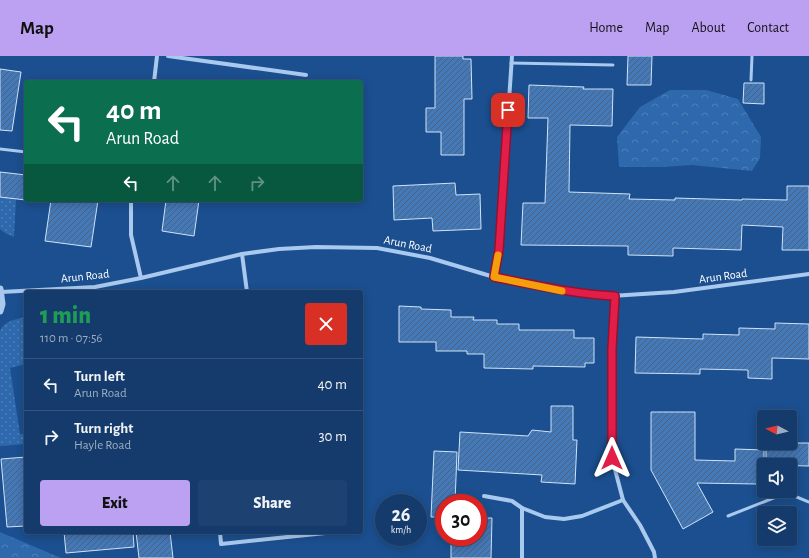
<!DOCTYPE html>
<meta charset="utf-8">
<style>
:root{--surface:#143b6b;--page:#1d4271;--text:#f1f3f6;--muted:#9dadc1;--line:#33557e;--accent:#bca0f2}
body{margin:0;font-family:"Alegreya Sans",sans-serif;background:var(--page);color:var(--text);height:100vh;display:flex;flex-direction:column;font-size:15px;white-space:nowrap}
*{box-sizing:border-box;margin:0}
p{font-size:13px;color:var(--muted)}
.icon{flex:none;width:22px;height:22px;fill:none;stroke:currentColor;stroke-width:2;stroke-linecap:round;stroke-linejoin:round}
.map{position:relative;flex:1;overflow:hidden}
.sheet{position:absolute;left:24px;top:234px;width:339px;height:244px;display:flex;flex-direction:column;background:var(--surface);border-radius:4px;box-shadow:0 2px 10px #0003,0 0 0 1px var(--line)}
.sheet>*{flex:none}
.banner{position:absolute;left:24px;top:24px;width:339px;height:122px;border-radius:4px;box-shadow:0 2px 10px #0003,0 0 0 1px var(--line);background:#0b6e4f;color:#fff;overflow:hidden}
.needle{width:26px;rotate:277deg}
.fabs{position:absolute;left:757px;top:354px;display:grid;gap:8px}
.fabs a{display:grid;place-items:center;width:40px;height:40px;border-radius:4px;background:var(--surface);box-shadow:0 2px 10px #0003,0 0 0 1px var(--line);font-size:20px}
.speed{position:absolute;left:375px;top:438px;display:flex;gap:8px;font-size:20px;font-weight:700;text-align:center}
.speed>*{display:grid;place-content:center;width:52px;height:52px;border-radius:50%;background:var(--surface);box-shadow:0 2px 10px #0003,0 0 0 1px var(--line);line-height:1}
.speed small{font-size:10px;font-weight:400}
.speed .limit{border:6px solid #d22;background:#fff;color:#111}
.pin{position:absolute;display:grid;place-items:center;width:34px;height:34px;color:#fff;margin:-17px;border-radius:8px;box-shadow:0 2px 6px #0006}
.me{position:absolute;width:44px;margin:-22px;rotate:0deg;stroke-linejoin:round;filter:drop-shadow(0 0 3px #0008)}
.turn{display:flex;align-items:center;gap:14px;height:84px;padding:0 16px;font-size:18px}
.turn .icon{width:52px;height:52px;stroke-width:2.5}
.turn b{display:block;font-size:28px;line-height:34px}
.lanes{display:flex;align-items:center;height:38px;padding:0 16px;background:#0003;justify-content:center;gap:20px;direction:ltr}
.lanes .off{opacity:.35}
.round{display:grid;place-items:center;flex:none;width:42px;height:42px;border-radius:4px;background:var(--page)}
.headline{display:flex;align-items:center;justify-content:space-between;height:68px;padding:0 16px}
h1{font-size:24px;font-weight:800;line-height:30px;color:#1e9e55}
.action{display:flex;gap:8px;margin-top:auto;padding:8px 16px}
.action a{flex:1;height:46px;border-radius:4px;background:var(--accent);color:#111;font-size:16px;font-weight:800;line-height:46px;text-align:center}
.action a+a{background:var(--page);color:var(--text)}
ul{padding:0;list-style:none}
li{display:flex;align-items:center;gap:12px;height:52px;padding:0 16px;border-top:1px solid var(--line)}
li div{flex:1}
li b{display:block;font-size:15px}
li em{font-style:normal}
header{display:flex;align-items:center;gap:24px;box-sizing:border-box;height:56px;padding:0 20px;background:var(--accent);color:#111}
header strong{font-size:19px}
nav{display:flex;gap:22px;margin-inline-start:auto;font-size:14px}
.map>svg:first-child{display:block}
.grass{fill:url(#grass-dots)}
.forest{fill:url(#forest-crowns)}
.building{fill:url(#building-hatch);stroke:#cfe3fa}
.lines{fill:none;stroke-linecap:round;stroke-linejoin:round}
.service{stroke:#a9c9ee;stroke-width:3}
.minor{stroke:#a9c9ee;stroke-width:4}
.tertiary{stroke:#a9c9ee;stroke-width:7}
.route-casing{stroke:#92132f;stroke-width:10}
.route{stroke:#e11d48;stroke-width:7}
.slow{stroke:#f59e0b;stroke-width:7}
.labels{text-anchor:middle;stroke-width:4;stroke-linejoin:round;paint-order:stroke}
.street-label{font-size:12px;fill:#fff;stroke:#1b4f8f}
</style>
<header>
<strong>Map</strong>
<nav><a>Home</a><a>Map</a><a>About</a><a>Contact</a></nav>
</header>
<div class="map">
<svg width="809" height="502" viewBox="0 0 809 502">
<defs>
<pattern id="grass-dots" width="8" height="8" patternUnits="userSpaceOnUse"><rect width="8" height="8" fill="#2e69ad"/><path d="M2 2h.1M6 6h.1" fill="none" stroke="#4d80b9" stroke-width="1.8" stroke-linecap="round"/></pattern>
<pattern id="forest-crowns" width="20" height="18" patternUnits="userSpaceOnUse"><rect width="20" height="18" fill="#2e69ad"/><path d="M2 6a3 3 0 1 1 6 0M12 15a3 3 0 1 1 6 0" fill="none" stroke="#4d80b9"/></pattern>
<pattern id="building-hatch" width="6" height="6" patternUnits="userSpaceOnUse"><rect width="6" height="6" fill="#4478b7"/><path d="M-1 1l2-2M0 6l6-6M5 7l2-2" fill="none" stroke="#486282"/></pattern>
</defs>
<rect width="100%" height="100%" fill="#1b4f8f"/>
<g class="grass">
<polygon points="0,140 16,143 14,181 5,177 0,173"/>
<path d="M26,261V308L10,312L20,378H26V388L0,390V275C4,265 16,263 26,261Z"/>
</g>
<g class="forest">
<polygon points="670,34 706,34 738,43 761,81 760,102 752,115 692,109 663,111 619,111 617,81 640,51"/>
<polygon points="0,476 61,502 0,502"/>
</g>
<g class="building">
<polygon points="435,0 463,0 463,3 471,3 472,43 464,43 464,99 441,99 441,76 426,76 426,52 435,52"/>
<polygon points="628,0 652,0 651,29 627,29"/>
<polygon points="0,13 21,16 12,75 0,74"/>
<polygon points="744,27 764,27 764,48 743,47"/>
<polygon points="529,29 584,31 583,33 613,33 612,70 570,69 569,136 630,138 629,143 675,144 675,142 742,144 742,143 787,144 787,130 809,130 809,194 782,194 783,171 742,169 741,194 673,192 673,200 628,199 628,190 521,189 523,147 545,147 548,62 528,62"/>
<polygon points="0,116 26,119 26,144 0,141"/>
<polygon points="455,127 456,139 480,138 481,173 433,175 432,162 394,164 393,130"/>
<polygon points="51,144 98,144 91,191 45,185"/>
<polygon points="166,144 199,144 194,180 162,175"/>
<polygon points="399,250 421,251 421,253 451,254 451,261 474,261 473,264 497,264 497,268 519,268 519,274 574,274 574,282 594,282 594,307 585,307 585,311 533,310 533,313 484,312 484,298 467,298 467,295 436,295 436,286 399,286"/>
<polygon points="775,267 809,268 809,303 772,302 772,323 748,322 748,314 700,313 700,318 635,317 636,281 703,283 703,278 739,279 739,272 775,273"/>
<polygon points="551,350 573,350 573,384 577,384 575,428 541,426 542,419 458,414 460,376 528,380 532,374 551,376"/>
<polygon points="651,356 695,356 695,404 735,405 735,393 764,394 764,421 758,421 757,428 697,427 713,456 683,473 651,414"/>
<polygon points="766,387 809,387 809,410 766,409"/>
<polygon points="434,395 457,396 455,447 444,447 444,461 431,461"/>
<polygon points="26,401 26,470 7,471 1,403"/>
<polygon points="478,462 492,462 491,502 451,502 451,481 478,481"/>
<polygon points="64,476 133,476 134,491 66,497"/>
<polygon points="136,476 170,476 173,502 139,502"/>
</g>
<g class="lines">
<g class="service">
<polyline points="511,7 613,9"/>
<polyline points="751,24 752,0"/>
<polyline points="0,93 26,96"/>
<polyline points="728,460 776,441 792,439 809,446"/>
</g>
<g class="minor">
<polyline points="168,0 306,19"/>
<polyline points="154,26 157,0"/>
<polyline points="131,144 131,179 141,222"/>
<polyline points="242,198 247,236"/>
<polyline points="494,221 499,194 512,0"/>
<polyline points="1,236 95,231 141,222 242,198 279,193 316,191 377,192 430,202 494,221 548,232 581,237 611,240 674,236 809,218"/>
<polyline points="615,240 612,293 612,402 623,444 640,469 654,496 655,502"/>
<polyline points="484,440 512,445 522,452 545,461 564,463 582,460 623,444"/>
<polyline points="220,476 221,488 335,476"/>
<polyline points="522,502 522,452"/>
</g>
<polyline class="tertiary" points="0,233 2,248 0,255"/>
</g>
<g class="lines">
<g class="route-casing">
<path id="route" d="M508,54L499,194L494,221C535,229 574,238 615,240L612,293V402"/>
</g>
<use href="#route" class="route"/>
<polyline class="slow" points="498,199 494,221 562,235"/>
</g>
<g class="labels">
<g class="street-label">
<text transform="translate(408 188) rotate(11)" y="4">Arun Road</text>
<text transform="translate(85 220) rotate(-6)" y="4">Arun Road</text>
<text transform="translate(723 220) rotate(-8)" y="4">Arun Road</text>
</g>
</g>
</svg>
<div class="fabs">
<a><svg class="needle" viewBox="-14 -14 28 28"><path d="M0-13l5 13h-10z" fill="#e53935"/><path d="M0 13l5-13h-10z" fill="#9dadc1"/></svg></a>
<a><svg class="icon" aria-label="sound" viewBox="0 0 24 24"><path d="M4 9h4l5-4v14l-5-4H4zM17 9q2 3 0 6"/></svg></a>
<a><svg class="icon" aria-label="layers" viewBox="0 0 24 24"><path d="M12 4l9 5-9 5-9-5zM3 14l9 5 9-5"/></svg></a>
</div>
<div class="speed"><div>26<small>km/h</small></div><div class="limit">30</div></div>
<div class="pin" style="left:508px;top:54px;background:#d93025"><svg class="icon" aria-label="arrive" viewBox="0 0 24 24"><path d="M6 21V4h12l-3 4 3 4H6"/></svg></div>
<svg class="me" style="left:612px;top:402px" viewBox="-20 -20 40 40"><path d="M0-17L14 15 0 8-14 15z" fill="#e11d48" stroke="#fff" stroke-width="4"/></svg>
<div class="banner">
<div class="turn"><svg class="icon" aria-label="left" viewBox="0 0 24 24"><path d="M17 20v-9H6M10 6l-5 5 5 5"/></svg><div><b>40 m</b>Arun Road</div></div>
<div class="lanes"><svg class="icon" aria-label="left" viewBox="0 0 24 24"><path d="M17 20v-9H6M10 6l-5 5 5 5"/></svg><svg class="icon off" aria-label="ahead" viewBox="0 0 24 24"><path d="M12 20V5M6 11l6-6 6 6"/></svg><svg class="icon off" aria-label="ahead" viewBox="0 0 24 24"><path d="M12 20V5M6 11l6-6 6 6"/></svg><svg class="icon off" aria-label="right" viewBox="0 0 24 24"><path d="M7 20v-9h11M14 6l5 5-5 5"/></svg></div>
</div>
<section class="sheet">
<div class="headline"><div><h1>1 min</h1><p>110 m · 07:56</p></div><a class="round" style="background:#d93025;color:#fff"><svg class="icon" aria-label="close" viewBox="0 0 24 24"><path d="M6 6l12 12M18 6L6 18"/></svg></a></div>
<ul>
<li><svg class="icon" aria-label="left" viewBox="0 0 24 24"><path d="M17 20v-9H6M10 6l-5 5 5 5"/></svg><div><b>Turn left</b><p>Arun Road</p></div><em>40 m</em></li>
<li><svg class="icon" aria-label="right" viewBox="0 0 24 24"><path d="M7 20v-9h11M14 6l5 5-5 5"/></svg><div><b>Turn right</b><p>Hayle Road</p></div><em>30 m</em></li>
</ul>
<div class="action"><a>Exit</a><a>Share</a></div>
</section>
</div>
